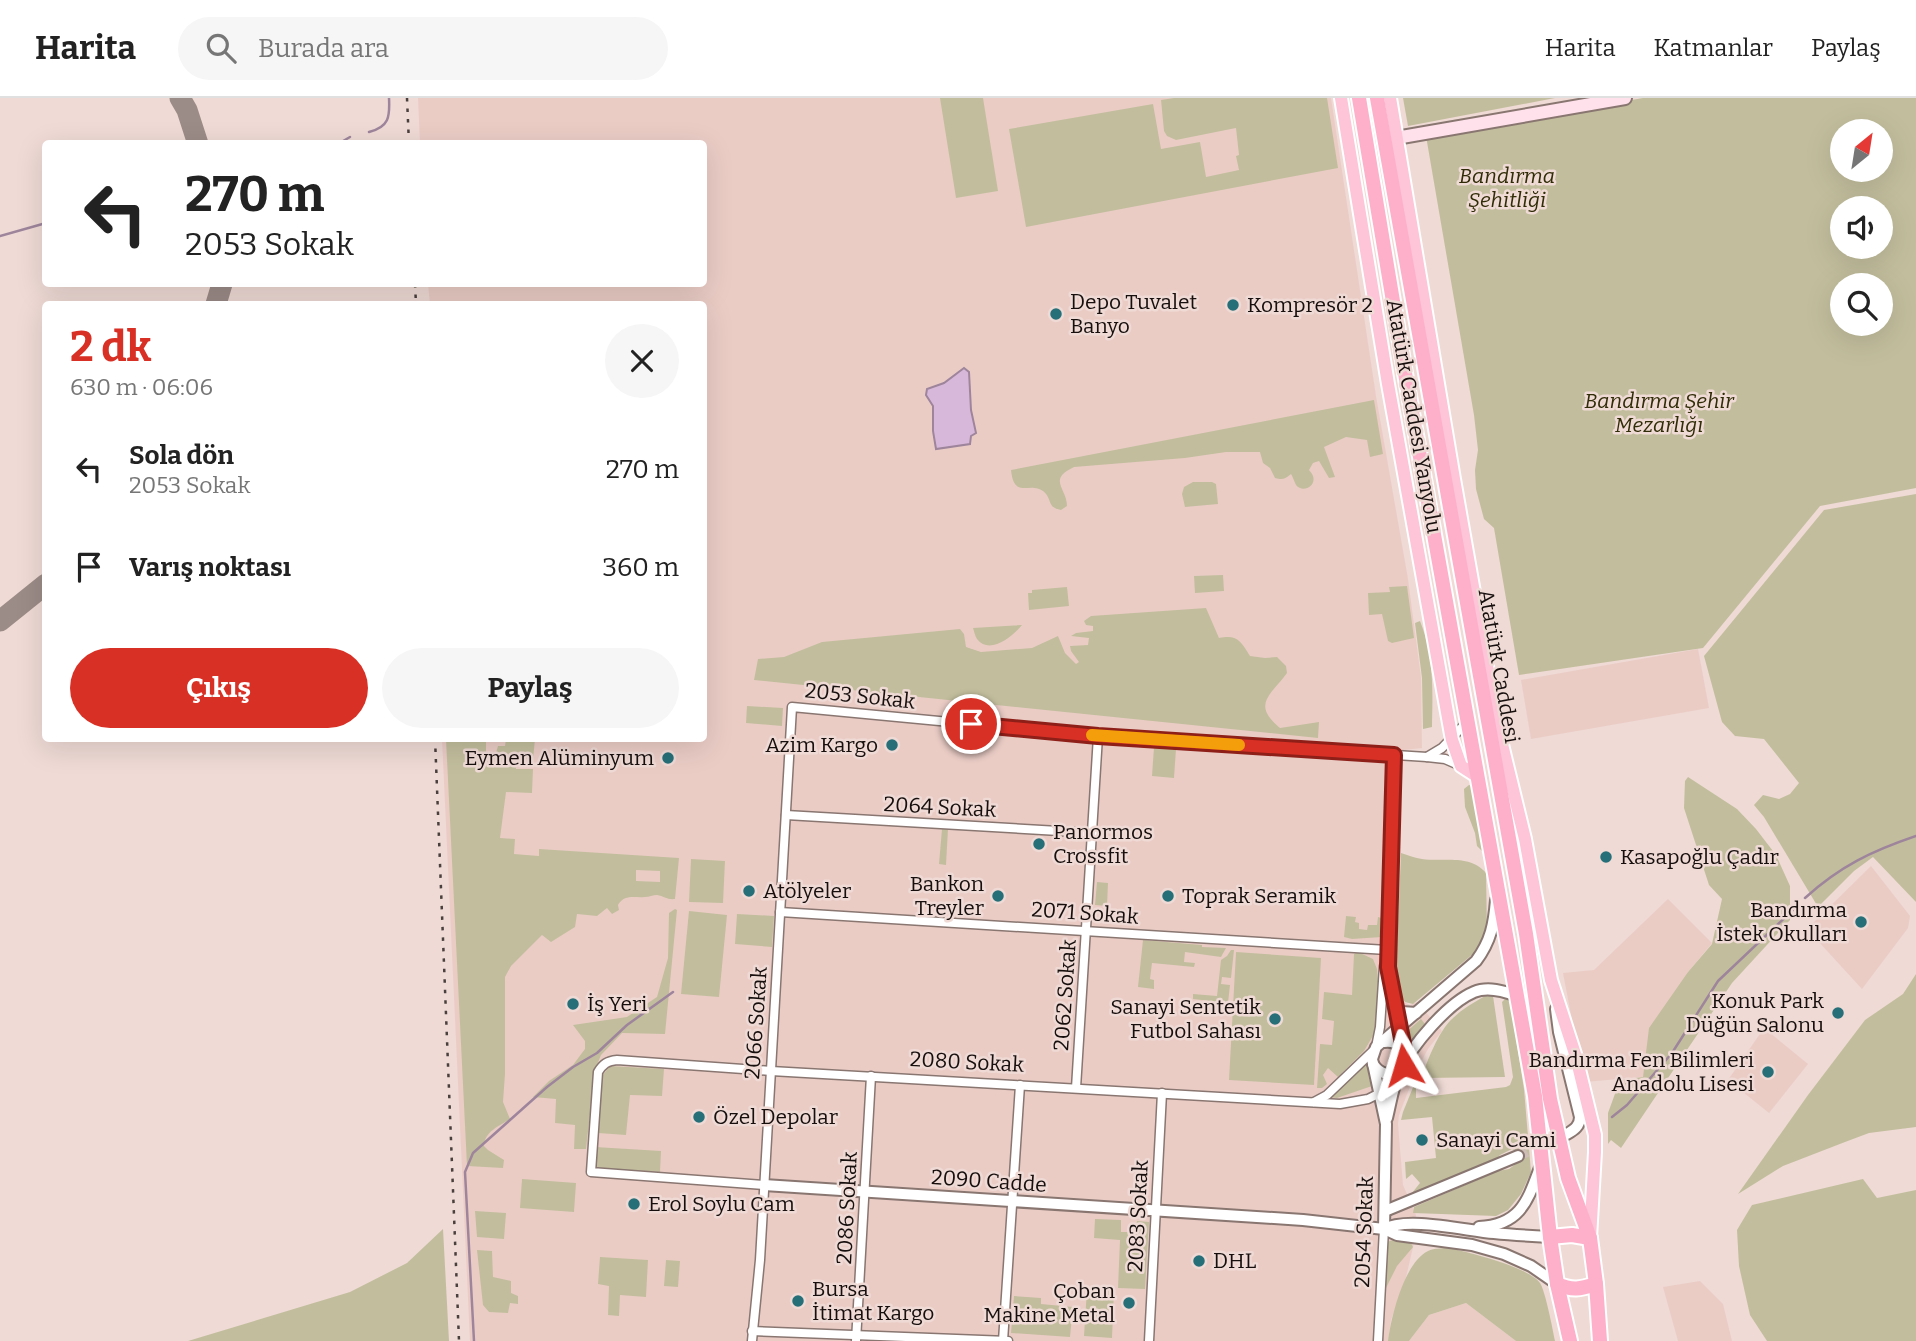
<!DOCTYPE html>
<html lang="tr">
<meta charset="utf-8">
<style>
:root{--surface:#fff;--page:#f6f6f6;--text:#222;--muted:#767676;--line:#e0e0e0;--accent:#d93025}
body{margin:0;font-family:Bitter,serif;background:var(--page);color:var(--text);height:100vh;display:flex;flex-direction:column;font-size:26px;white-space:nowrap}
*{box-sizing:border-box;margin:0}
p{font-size:23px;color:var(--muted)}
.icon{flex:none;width:38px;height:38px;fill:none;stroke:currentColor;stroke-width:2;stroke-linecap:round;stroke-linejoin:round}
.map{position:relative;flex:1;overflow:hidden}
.side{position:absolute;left:42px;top:203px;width:665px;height:441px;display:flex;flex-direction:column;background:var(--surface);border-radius:7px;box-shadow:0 7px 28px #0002}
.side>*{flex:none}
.banner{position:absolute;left:42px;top:42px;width:665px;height:147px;border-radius:7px;box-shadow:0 7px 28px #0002;background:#fff;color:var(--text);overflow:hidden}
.needle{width:46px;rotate:30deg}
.controls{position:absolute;left:1830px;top:21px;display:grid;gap:14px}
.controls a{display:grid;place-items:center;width:63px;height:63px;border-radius:50%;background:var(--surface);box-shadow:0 7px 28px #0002;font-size:35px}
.pin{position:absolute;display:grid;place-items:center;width:60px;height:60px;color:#fff;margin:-30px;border:4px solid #fff;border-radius:50%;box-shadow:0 2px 7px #0007}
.me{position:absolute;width:77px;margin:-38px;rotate:353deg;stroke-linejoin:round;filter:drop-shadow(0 0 5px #0008)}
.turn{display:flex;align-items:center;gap:24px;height:147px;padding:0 28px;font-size:32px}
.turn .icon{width:91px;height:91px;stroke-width:2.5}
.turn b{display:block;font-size:49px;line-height:60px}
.round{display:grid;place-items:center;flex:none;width:74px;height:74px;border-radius:37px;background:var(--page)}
.overview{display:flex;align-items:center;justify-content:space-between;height:119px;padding:0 28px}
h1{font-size:42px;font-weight:700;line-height:52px;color:var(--accent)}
.primary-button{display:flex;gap:14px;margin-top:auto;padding:14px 28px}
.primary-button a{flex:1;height:80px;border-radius:42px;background:var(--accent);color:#fff;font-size:28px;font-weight:700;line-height:80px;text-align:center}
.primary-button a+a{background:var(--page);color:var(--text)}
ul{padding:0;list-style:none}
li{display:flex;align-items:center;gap:21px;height:98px;padding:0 28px}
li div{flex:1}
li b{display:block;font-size:26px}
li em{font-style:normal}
header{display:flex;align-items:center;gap:42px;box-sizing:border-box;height:98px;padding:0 35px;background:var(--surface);border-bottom:2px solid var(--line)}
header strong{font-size:33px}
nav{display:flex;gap:38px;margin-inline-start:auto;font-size:24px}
.search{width:490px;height:63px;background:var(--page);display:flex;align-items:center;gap:18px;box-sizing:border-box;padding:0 24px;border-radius:38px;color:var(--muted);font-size:26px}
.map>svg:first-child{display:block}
.built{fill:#eaccc5}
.green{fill:#c2be9d;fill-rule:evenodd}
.water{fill:#d8b8da;stroke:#9e859c;stroke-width:2}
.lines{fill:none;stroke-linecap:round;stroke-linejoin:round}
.stream{stroke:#9e859c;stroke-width:2.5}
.taxiway{stroke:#9c8c88;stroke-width:21}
.tertiary-tunnel{stroke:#cebcb7;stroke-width:10;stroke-dasharray:10 5;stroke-linecap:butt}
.minor-casing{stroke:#897671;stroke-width:11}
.tertiary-casing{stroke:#897671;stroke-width:14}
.secondary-casing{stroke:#897671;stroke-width:16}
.primary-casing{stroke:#fff;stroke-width:16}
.trunk-casing{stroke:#fff;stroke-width:18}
.minor{stroke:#fff;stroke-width:8}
.tertiary{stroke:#fff;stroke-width:10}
.secondary{stroke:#ffe1eb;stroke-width:12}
.primary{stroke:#fec4d7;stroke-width:12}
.trunk{stroke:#feb0ca;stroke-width:14}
.rail{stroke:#493f3c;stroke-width:2.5;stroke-dasharray:3.5 7;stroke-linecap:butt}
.route-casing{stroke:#8d1f18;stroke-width:18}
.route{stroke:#d93025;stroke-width:12}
.slow{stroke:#f59e0b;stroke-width:12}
.poi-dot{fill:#266f78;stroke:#efdad5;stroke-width:2.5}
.labels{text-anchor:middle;stroke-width:5;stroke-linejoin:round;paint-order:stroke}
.park-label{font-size:21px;font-style:italic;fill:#302c07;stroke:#efdad5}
.poi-label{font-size:21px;fill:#160f0d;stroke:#efdad5;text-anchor:start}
.street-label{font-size:21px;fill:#160f0d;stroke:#efdad5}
</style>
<header>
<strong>Harita</strong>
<div class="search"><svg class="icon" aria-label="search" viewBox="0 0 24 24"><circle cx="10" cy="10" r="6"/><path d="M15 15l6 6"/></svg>Burada ara</div>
<nav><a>Harita</a><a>Katmanlar</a><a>Paylaş</a></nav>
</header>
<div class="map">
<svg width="1916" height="1243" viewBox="0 0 1916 1243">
<rect width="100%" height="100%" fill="#efdad5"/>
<g class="built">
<polygon points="418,0 1331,0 1376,298 1408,481 1421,580 1422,650 1403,652 1394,871 1397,895 1404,904 1410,907 1417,904 1442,933 1428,951 1416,973 1399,1017 1398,1026 1403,1087 1416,1117 1414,1145 1406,1179 1391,1222 1388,1243 470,1243 442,641 704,640 704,206 430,206 428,186 704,186 704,46 420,45"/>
<polygon points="1698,551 1709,610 1531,641 1521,582"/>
<polygon points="1871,768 1910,818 1908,830 1862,891 1807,831"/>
<polygon points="1668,801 1712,845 1688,874 1643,979 1584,984 1563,875 1594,872"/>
<polygon points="1764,930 1808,966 1769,1015 1728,982"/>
<polygon points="1700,1183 1723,1206 1732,1243 1678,1243 1663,1189"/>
<polygon points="1466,1205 1516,1243 1409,1243 1429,1217"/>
</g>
<g class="green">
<polygon points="940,0 983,0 998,93 956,100"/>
<polygon points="1174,0 1327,0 1338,70 1026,129 1009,31 1153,6 1161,51 1200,44 1206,79 1239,72 1236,58 1239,57 1236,30 1176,42 1167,38 1164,33 1161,2"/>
<polygon points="1403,0 1555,0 1408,28"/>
<path d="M1643,0H1916V390L1820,408L1703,550L1519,577L1494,430L1484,421L1476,391L1475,372L1478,352L1474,317L1426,38ZM1843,33H1881V72H1843ZM1843,110H1881V149H1843ZM1843,187H1881V226H1843Z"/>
<path d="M1374,302L1383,356L1370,359L1367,342L1346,339L1324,349L1335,379L1329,380L1319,363L1313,365L1309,372C1322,385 1304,397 1296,387C1294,383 1293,379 1291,376C1285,381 1283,382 1275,380L1270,370L1263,365L1260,354H1226L1185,360L1074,369C1047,382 1067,390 1067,408L1061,412C1046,409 1053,401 1043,393C1030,383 1014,402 1011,372Z"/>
<polygon points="1193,384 1212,384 1216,386 1218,406 1185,409 1182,396 1184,389"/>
<polygon points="1916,396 1916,804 1873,759 1854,773 1818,809 1764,719 1754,707 1763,697 1779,701 1790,696 1799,685 1764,641 1735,638 1722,624 1704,558 1824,412"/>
<polygon points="1223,477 1224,493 1195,495 1194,478"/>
<polygon points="1407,488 1414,540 1392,545 1388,543 1382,516 1369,517 1368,495 1390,494 1389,489"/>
<polygon points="1067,489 1069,508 1029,512 1028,495 1032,495 1032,492"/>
<path d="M1206,510L1219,540C1237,536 1241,543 1250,558L1265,560L1277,559L1286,568L1287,575C1271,597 1251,606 1280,630L1319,624L1318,640L754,582L758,561L784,559L822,544L960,531L964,536L966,549L981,554L1032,550L1058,538L1065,555L1076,566L1079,564L1071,553L1070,548L1088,547L1089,540L1071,538L1076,535L1093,533V528L1086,527L1084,523L1091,518Z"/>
<path d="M1420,523C1434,557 1433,594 1432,629L1423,631L1422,580L1415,525Z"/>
<path d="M1022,527C1014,537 990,558 977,541C975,538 974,533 973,530Z"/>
<polygon points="747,608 783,610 782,628 746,625"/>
<path d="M446,641H486V655H496L498,648H505L506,641H535L533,661L517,660L516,671H533L532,695L506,694L500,740L515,741L514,756L539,758V751L679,760L675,801C667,802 664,798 657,797C653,797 649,799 645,799C633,800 625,796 618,807L619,812L612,816L607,810L597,818L577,816L575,829L551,844L542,837L511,868L505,879V976L503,1004L510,1021C498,1029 485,1033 484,1048L488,1052L504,1062L503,1070L467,1068ZM636,772L660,773V784L636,783Z"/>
<polygon points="1154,649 1176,651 1174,680 1152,678"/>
<polygon points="1688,679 1737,711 1756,731 1776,757 1790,788 1790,822 1732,885 1621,1050 1611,1042 1608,1046 1608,1015 1620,982 1643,979 1649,930 1688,874 1712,846 1722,801 1709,787 1684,710 1685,683"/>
<polygon points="1469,687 1473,688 1485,756 1477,748 1475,735 1465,709 1464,691"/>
<polygon points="942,731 948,731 946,767 939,766"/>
<path d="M1401,755C1408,757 1415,760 1422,761C1444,764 1470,756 1486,775L1487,833L1481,846L1473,856L1413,906L1405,904L1398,895L1396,870Z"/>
<polygon points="691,761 725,763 723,805 689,804"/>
<polygon points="1097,784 1108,785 1107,808 1095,807"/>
<polygon points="675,811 677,812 665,936 622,935 601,957 595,972 586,1051 574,1051 575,1027 555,1025 556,1001 533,999 549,983 573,967 585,951 585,943 573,927 627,919 657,899 668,860 669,815"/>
<polygon points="689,813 727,817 719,899 681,896"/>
<polygon points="737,816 774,818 772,849 735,846"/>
<polygon points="1346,818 1356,819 1355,824 1359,825 1359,831 1367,832 1368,827 1377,827 1378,819 1385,821 1382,839 1352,841 1344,839"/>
<polygon points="1143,842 1202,847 1202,849 1226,850 1221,859 1185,854 1184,864 1195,865 1194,869 1152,865 1150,881 1154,882 1154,891 1138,889"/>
<polygon points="1231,852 1234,852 1231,880 1222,879 1221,886 1230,887 1228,905 1193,901 1193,896 1217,898 1221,862 1227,858"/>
<polygon points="1236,854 1321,860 1314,987 1229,982"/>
<polygon points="1358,854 1373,861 1377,871 1378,883 1376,926 1374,936 1364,953 1338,979 1328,970 1323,977 1327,986 1322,990 1317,990 1320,946 1332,947 1334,923 1322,921 1324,894 1352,897 1354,856"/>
<polygon points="1916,876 1916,1029 1869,1035 1845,1044 1783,1068 1738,1096 1808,997 1865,922 1903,896"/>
<path d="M1485,898H1493L1505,979L1421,980C1428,962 1438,934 1452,921C1462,911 1473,905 1485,898Z"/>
<polygon points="1505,901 1510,903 1524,991 1531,1074 1521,1096 1508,1112 1496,1118 1413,1115 1414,1109 1498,1073 1509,1071 1521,1062 1519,1055 1512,1051 1500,1057 1495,1063 1408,1100 1420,1085 1412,1076 1406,1081 1405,1064 1436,1060 1432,1019 1401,1022 1403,1014 1416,982 1416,1000 1506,989 1510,987 1513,979 1502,904"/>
<polygon points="1421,921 1425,926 1412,943 1409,942 1405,935"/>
<polygon points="1367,965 1369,981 1372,988 1337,1000 1328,999"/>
<polygon points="610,968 664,971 662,998 630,997 626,1037 598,1035 602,978"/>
<polygon points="595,1049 661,1053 660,1074 594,1071"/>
<polygon points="522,1081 576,1085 574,1114 520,1110"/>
<polygon points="1863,1081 1877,1100 1916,1092 1916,1243 1767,1243 1750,1217 1739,1168 1737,1132 1752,1107"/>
<polygon points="475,1113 506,1115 504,1141 477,1139"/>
<polygon points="1095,1121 1121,1122 1121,1134 1136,1134 1137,1123 1149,1124 1145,1191 1118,1190 1120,1142 1094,1140"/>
<polygon points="443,1131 449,1243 188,1243 350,1194 407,1165"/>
<polygon points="1393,1142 1411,1145 1413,1149 1397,1168 1386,1190 1384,1188 1387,1144"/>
<path d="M1450,1150C1470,1155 1529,1169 1540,1185C1545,1192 1553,1232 1555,1243H1516L1466,1205L1429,1217L1409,1243H1388C1391,1219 1404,1165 1428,1153C1434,1150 1444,1150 1450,1150Z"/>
<polygon points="477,1152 492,1153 493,1179 511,1183 511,1195 518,1198 518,1206 510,1205 508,1215 489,1214 483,1207"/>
<polygon points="600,1159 648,1162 646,1199 620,1197 619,1218 608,1217 609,1188 598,1186"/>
<polygon points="666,1162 680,1163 678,1189 664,1188"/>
<polygon points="1087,1191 1114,1192 1112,1240 1084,1238"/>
<polygon points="1014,1198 1041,1200 1041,1206 1073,1209 1070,1239 1011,1235"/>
</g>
<polygon class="water" points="964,270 969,274 971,312 976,335 971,338 970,346 936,351 933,333 933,308 926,297 927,291 944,285"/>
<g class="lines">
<g class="stream">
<path d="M369,34C389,29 390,19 389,0"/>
<polyline points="338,46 350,39"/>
<polyline points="0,138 46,125"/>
<path d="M1805,800C1840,768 1872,753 1916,738"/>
<polyline points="1612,1019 1627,1007 1672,955 1718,883 1795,810"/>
<polyline points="474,1243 465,1074 473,1055 547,989 573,969 597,955 627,927 673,894"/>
</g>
<g class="taxiway">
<polyline points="180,0 187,12 198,46"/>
<polyline points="216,206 222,186"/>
<polyline points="0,523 46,486"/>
</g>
<polyline class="tertiary-tunnel" points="1518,1058 1564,1038"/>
<g class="minor-casing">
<g id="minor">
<polyline points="1394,657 1387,852 1389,880 1403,950"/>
<polyline points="1427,659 1442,650 1467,624"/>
<polyline points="786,717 1093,735"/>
<polyline points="780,814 1387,852"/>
<polyline points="1376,949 1380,929 1384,868"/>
<polyline points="1076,990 1098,638"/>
<polyline points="1314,1004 1327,997 1373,953"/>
<path d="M764,1087L591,1074L598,974C603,966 607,963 617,962L771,973L1340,1006L1368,1001L1380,995"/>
<polyline points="752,1233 1008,1243"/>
<polyline points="752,1243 760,1162 792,609 1098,638 1427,659 1445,661 1461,668"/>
<polyline points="856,1243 871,978"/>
<polyline points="1003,1243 1020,987"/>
<polyline points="1149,1243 1162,995"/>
<polyline points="1378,1243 1384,1131"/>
</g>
</g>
<g class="tertiary-casing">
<g id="tertiary">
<polyline points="1395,908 1402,914 1416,915"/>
<path d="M1556,911L1559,934L1580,1019C1580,1028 1574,1032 1567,1036"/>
<path d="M1384,944C1398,942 1406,951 1404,965"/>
<path d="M1373,966C1380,977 1390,979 1401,971"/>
<path d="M1387,1020C1391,1004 1393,987 1400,973C1412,947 1448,905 1474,894C1488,888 1504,893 1517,898"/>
<polyline points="764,1087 1303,1122 1384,1131 1397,1137 1472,1147 1504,1156 1531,1168 1557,1186"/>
<polyline points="1385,1113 1518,1058"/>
<path d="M1479,1129C1522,1127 1528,1101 1541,1067"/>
<path d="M1384,1131L1386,1026L1372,961L1376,949L1476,863C1491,843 1494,826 1496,802"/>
<path d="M1384,1131C1408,1118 1467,1133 1494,1135C1513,1137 1531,1138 1550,1139"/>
</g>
</g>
<g class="secondary-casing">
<polyline id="secondary" points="1396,40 1625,0"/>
</g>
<g class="primary-casing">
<g id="primary">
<polyline points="1341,0 1388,286 1452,642 1461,668 1478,679"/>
<polyline points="1390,0 1454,381 1498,630 1525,741 1551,882 1576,959 1595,1037 1595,1054 1590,1140"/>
</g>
</g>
<g class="trunk-casing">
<g id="trunk">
<polyline points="1359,0 1406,281 1535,998 1550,1139 1557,1186 1570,1243"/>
<polyline points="1377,0 1526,836 1550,1001 1568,1080 1590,1140 1596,1186 1600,1243"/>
<polyline points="1550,1139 1572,1137 1590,1140"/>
<path d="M1557,1186C1573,1193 1580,1191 1596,1186"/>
</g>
</g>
<use href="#minor" class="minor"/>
<use href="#tertiary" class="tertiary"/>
<use href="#secondary" class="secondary"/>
<use href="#primary" class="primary"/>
<use href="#trunk" class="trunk"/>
<g class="rail">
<polyline points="407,0 409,46"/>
<polyline points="415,186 416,206"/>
<polyline points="435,640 459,1243"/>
</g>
</g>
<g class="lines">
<g class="route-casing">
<polyline id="route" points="971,626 1098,638 1394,657 1388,869 1405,956 1404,967"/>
</g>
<use href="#route" class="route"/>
<polyline class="slow" points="1092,637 1239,647"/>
</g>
<g class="poi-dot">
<circle cx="1233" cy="207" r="7"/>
<circle cx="1056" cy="216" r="7"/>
<circle cx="892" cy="647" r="7"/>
<circle cx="668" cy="660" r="7"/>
<circle cx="1039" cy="746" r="7"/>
<circle cx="1606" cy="759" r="7"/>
<circle cx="749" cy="793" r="7"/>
<circle cx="998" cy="798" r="7"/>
<circle cx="1168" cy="798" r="7"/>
<circle cx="1861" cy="824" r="7"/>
<circle cx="573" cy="906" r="7"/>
<circle cx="1838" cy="915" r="7"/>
<circle cx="1275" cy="921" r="7"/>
<circle cx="1768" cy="974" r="7"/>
<circle cx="699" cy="1019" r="7"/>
<circle cx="1422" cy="1042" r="7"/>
<circle cx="634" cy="1106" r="7"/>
<circle cx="1199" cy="1163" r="7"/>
<circle cx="798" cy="1203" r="7"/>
<circle cx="1129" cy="1205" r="7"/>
</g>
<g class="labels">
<g class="park-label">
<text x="1507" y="85">Bandırma<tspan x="1507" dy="24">Şehitliği</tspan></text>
<text x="1659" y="310">Bandırma Şehir<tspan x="1659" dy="24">Mezarlığı</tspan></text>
</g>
<g class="poi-label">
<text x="1070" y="211">Depo Tuvalet<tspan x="1070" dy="24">Banyo</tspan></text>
<text x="1247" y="214">Kompresör 2</text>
<text x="878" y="654" text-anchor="end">Azim Kargo</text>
<text x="654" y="667" text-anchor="end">Eymen Alüminyum</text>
<text x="1053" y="741">Panormos<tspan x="1053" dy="24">Crossfit</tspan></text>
<text x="1620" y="766">Kasapoğlu Çadır</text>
<text x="984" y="793" text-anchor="end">Bankon<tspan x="984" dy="24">Treyler</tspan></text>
<text x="763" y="800">Atölyeler</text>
<text x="1182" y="805">Toprak Seramik</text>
<text x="1847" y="819" text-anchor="end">Bandırma<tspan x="1847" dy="24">İstek Okulları</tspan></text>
<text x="1824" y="910" text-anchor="end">Konuk Park<tspan x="1824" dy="24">Düğün Salonu</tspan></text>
<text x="587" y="913">İş Yeri</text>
<text x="1261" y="916" text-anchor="end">Sanayi Sentetik<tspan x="1261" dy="24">Futbol Sahası</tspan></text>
<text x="1754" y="969" text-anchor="end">Bandırma Fen Bilimleri<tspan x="1754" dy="24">Anadolu Lisesi</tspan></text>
<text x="713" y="1026">Özel Depolar</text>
<text x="1436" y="1049">Sanayi Cami</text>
<text x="648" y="1113">Erol Soylu Cam</text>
<text x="1213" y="1170">DHL</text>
<text x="812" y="1198">Bursa<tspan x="812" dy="24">İtimat Kargo</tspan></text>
<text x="1115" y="1200" text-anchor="end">Çoban<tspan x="1115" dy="24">Makine Metal</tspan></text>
</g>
<g class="street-label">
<text transform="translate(1414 318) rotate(80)" y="7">Atatürk Caddesi Yanyolu</text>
<text transform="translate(1499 568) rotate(80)" y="7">Atatürk Caddesi</text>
<text transform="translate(860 598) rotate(6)" y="7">2053 Sokak</text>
<text transform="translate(940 709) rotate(3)" y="7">2064 Sokak</text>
<text transform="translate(1085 815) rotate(4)" y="7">2071 Sokak</text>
<text transform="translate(1065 897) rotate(-86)" y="7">2062 Sokak</text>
<text transform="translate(756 925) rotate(-86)" y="7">2066 Sokak</text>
<text transform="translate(967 964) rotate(3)" y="7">2080 Sokak</text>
<text transform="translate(989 1083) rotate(4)" y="7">2090 Cadde</text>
<text transform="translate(847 1110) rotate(-87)" y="7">2086 Sokak</text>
<text transform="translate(1138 1118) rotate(-87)" y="7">2083 Sokak</text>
<text transform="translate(1364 1134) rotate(-88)" y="7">2054 Sokak</text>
</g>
</g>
</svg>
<div class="controls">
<a><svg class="needle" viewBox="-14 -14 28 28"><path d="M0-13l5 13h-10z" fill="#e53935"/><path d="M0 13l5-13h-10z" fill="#767676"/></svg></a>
<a><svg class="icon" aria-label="sound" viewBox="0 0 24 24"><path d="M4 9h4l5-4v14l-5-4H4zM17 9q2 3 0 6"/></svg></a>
<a><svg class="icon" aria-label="search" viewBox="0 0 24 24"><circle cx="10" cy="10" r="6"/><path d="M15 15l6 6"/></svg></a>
</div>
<div class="pin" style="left:971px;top:626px;background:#d93025"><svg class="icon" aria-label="arrive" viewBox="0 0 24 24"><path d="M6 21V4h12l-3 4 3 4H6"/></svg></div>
<svg class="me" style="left:1404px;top:967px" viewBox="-20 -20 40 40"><path d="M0-17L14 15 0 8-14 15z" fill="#d93025" stroke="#fff" stroke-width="4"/></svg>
<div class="banner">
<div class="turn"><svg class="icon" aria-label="left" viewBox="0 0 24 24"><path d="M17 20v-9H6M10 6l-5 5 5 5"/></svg><div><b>270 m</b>2053 Sokak</div></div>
</div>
<section class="side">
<div class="overview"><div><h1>2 dk</h1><p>630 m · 06:06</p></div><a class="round"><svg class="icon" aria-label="close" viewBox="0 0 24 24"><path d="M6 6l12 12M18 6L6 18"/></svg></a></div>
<ul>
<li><svg class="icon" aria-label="left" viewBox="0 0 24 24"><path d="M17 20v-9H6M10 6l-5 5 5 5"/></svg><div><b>Sola dön</b><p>2053 Sokak</p></div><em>270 m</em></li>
<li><svg class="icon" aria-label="arrive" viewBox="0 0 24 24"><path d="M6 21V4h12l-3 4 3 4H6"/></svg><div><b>Varış noktası</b></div><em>360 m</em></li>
</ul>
<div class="primary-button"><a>Çıkış</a><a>Paylaş</a></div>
</section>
</div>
